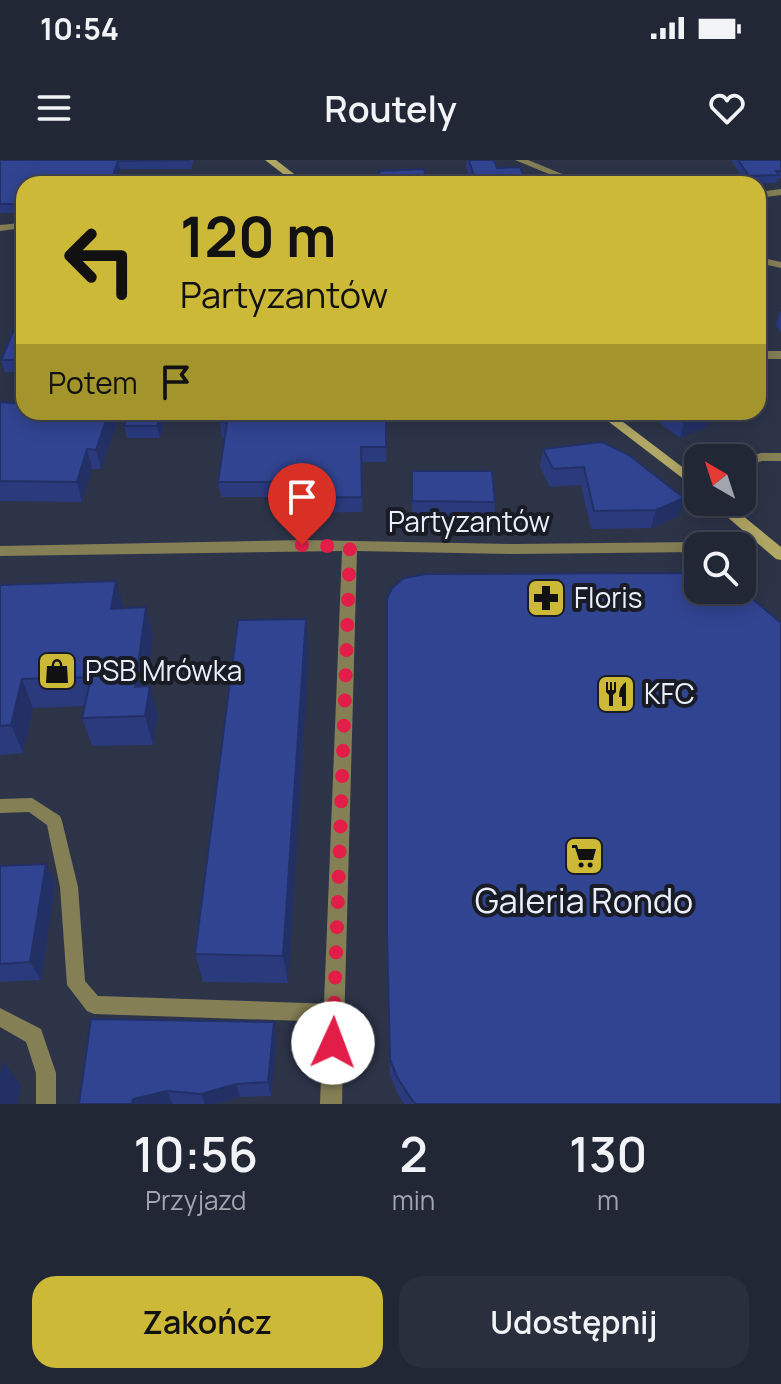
<!DOCTYPE html>
<html lang="pl">
<meta charset="utf-8">
<style>
:root{--surface:#222736;--page:#2a2f3e;--text:#f1f3f6;--muted:#a2a5ad;--line:#3f4451;--accent:#ccb938}
body{margin:0;font-family:Manrope,sans-serif;background:var(--page);color:var(--text);height:100vh;display:flex;flex-direction:column;font-size:30px;white-space:nowrap}
*{box-sizing:border-box;margin:0}
p{font-size:26px;color:var(--muted)}
.icon{flex:none;width:44px;height:44px;fill:none;stroke:currentColor;stroke-width:2;stroke-linecap:round;stroke-linejoin:round}
.map{position:relative;height:944px;overflow:hidden}
.panel{display:flex;flex-direction:column;background:var(--surface);flex:1}
.panel>*{flex:none}
.top-card{position:absolute;left:16px;top:16px;width:750px;height:244px;border-radius:24px;box-shadow:0 4px 20px #0003,0 0 0 2px var(--line);background:#ccb938;color:#111;overflow:hidden}
.needle{width:52px;rotate:321deg}
.fabs{position:absolute;left:684px;top:284px;display:grid;gap:16px}
.fabs a{display:grid;place-items:center;width:72px;height:72px;border-radius:16px;background:var(--surface);box-shadow:0 4px 20px #0003,0 0 0 2px var(--line);font-size:40px}
.pin{position:absolute;display:grid;place-items:center;width:68px;height:68px;color:#fff;margin:-82px -34px;border-radius:50% 50% 50% 0;rotate:-45deg;box-shadow:0 0 8px #0007}
.pin .icon{rotate:45deg}
.me{position:absolute;width:88px;margin:-44px;rotate:2deg;stroke-linejoin:round;filter:drop-shadow(0 0 6px #0008)}
.turn{display:flex;align-items:center;gap:28px;height:168px;padding:0 32px;font-size:36px}
.turn .icon{width:104px;height:104px;stroke-width:2.5}
.turn b{display:block;font-size:56px;line-height:68px}
.then{display:flex;align-items:center;height:76px;padding:0 32px;background:#0003;gap:16px;font-size:30px}
.eta{display:flex;justify-content:space-evenly;align-items:center;height:136px;text-align:center}
.eta b{font-size:48px;font-weight:600;line-height:56px}
.action{display:flex;gap:16px;margin-top:auto;padding:16px 32px}
.action a{flex:1;height:92px;border-radius:24px;background:var(--accent);color:#111;font-size:32px;font-weight:600;line-height:92px;text-align:center}
.action a+a{background:var(--page);color:var(--text)}
.status{display:flex;justify-content:space-between;align-items:center;height:56px;padding:0 40px;background:var(--surface);direction:ltr}
.status svg{height:22px;fill:currentColor}
header{display:flex;justify-content:space-between;align-items:center;height:104px;padding:0 32px;background:var(--surface);font-size:36px;font-weight:600}
.map>svg:first-child{display:block}
.lines{fill:none;stroke-linecap:round;stroke-linejoin:round}
.lane{fill:#857f56;fill-rule:evenodd}
.street{fill:#857f56;fill-rule:evenodd}
.secondary{fill:#b2a866;fill-rule:evenodd}
.wall{fill:#2a3a7d}
.shaded-wall{fill:#223066}
.building{fill:#314491;stroke:#223066;stroke-width:2}
.route{stroke:#e11d48;stroke-width:14;stroke-dasharray:0 25.2}
.labels{text-anchor:middle;stroke-width:8;stroke-linejoin:round;paint-order:stroke}
.street-label{font-size:28px;fill:#eaeffc;stroke:#191c25}
.poi-label{font-size:28px;fill:#eaeffc;stroke:#191c25;text-anchor:start}
.near-poi-label{font-size:34px;fill:#eaeffc;stroke:#191c25}
</style>
<div class="status"><b>10:54</b><svg viewBox="0 0 49 12"><path d="M0 12V9h3v3zM5 12V6h3v6zM10 12V3h3v9zM15 12V0h3v12zM26 1h20v11H26zM47 4h2v5h-2z"/></svg></div>
<header><svg class="icon" aria-label="menu" viewBox="0 0 24 24"><path d="M4 6h16M4 12h16M4 18h16"/></svg>Routely<svg class="icon" aria-label="heart" viewBox="0 0 24 24"><path d="M12 20l-8-8c-3-5 5-10 8-4 3-6 11-1 8 4z"/></svg></header>
<div class="map">
<svg width="781" height="944" viewBox="0 0 781 944">
<rect width="100%" height="100%" fill="#2d3448"/>
<g class="lines">
<g class="lane">
<polygon points="20,63 23,64 23,68 0,71 0,65"/>
<polygon points="32,638 60,656 62,661 78,727 85,821 98,836 334,844 341,846 343,853 341,860 334,862 94,854 87,851 67,825 60,727 47,665 29,652 0,653 0,639"/>
<polygon points="0,848 41,869 56,913 56,944 36,944 36,913 26,882 0,867"/>
</g>
<g class="street">
<polygon points="515,0 528,0 587,24 573,24"/>
<polygon points="781,29 781,35 758,38 758,32"/>
<polygon points="758,97 781,102 781,108 758,103"/>
<rect x="758" y="191" width="23" height="8"/>
<polygon points="761,293 781,293 781,301 762,301 742,307 742,299"/>
<polygon points="756,370 763,375 761,378 732,386 706,386 708,382"/>
<polygon points="302,380 514,384 698,382 705,386 698,386 698,392 514,394 357,391 342,944 320,944 342,391 0,396 0,386"/>
</g>
<g class="secondary">
<polygon points="265,0 276,0 307,24 296,24"/>
<polygon points="596,252 610,252 698,319 698,330"/>
<polygon points="710,342 726,342 781,387 781,400 776,399"/>
</g>
</g>
<g class="wall">
<polygon points="0,0 194,0 191,9 120,9 115,24 24,24 24,53 0,53"/>
<polygon points="467,0 494,0 497,8 527,24 471,24 466,8"/>
<polygon points="731,0 781,0 781,18 778,19 777,23 747,24"/>
<polygon points="24,146 24,212 5,212 1,200"/>
<polygon points="780,151 781,151 781,173 776,164"/>
<polygon points="0,242 24,252 115,252 117,262 101,309 92,309 82,342 0,341"/>
<polygon points="167,252 160,278 127,278 124,266"/>
<polygon points="386,252 386,302 362,302 362,352 291,353 290,337 221,337 218,322 225,278 222,278 220,262"/>
<polygon points="652,252 712,252 708,266 680,278 652,257"/>
<polygon points="602,282 679,356 651,368 591,369 581,325 550,327 540,307 543,289"/>
<polygon points="412,311 495,342 494,360 412,359"/>
<polygon points="0,425 123,448 146,447 153,477 147,526 158,555 153,585 92,586 82,558 84,546 33,548 23,593 0,595"/>
<polygon points="309,492 288,823 203,822 195,794"/>
<polygon points="46,704 55,724 41,820 0,822 0,706"/>
<polygon points="387,792 781,944 404,944 397,933 390,915"/>
<polygon points="277,876 271,936 240,937 216,944 79,944"/>
</g>
<g class="shaded-wall">
<polygon points="118,1 120,9 115,24 110,24"/>
<polygon points="109,252 115,252 117,262 101,309 96,290"/>
<polygon points="161,252 167,252 160,278 157,266"/>
<polygon points="709,252 712,252 708,266 680,278 684,262"/>
<polygon points="87,289 92,309 82,342 77,322"/>
<polygon points="684,338 679,356 651,368 656,350"/>
<polygon points="116,421 124,450 111,449"/>
<polygon points="146,447 153,477 143,555 135,527"/>
<polygon points="306,459 309,492 288,823 283,796"/>
<polygon points="22,519 33,548 23,593 11,565"/>
<polygon points="150,526 158,555 153,585 145,556"/>
<polygon points="46,704 55,724 41,820 30,802"/>
<polygon points="274,862 277,876 271,936 268,922"/>
<polygon points="3,901 21,925 17,944 0,944 0,914"/>
<polygon points="236,924 240,937 216,944 205,944 201,934"/>
<polygon points="167,931 173,944 132,944 133,939"/>
</g>
<g class="building">
<polygon points="0,0 190,0 118,1 110,24 24,24 24,44 0,44"/>
<polygon points="469,0 494,0 497,8 520,7 527,24 476,24"/>
<polygon points="738,0 781,0 781,11 776,11 779,15 749,16"/>
<polygon points="424,9 428,24 382,24 379,11"/>
<polygon points="24,146 24,200 1,200"/>
<polygon points="0,242 24,244 24,252 109,252 96,290 87,289 77,322 0,321"/>
<polygon points="128,252 161,252 157,266 124,266"/>
<polygon points="222,252 386,252 386,287 361,287 362,337 290,338 291,322 218,322 227,262 220,262"/>
<polygon points="670,252 709,252 684,262"/>
<polygon points="602,282 629,295 684,338 656,350 594,351 584,307 553,309 543,289"/>
<polygon points="412,311 492,311 495,342 412,341"/>
<polygon points="687,413 698,414 698,430 742,430 781,463 781,944 416,944 412,940 397,917 390,899 387,773 387,439 392,428 404,418 426,414"/>
<polygon points="116,421 111,449 146,447 135,527 150,526 145,556 82,558 91,517 22,519 11,565 0,566 0,425"/>
<polygon points="306,459 283,796 195,794 238,460"/>
<polygon points="46,704 30,802 0,804 0,706"/>
<polygon points="91,859 274,862 268,922 236,924 201,934 167,931 133,939 132,944 79,944"/>
</g>
<g class="lines">
<polyline class="route" points="302,385 350,387 333,883"/>
</g>
<defs>
<g id="pharmacy-square" transform="scale(2)"><rect x="-9" y="-9" width="18" height="18" rx="4" fill="#ccb938" stroke="#191c25"/><path d="M-2-6h4v4h4v4h-4v4h-4v-4h-4v-4h4Z" fill="#111"/></g>
<g id="shop-square" transform="scale(2)"><rect x="-9" y="-9" width="18" height="18" rx="4" fill="#ccb938" stroke="#191c25"/><path d="M-5-2.5h2.3a2.7 3.5 0 0 1 5.4 0H5L5.5 6h-11ZM-1.5-2.5h3a1.5 2.3 0 0 0-3 0Z" fill="#111"/></g>
<g id="restaurant-square" transform="scale(2)"><rect x="-9" y="-9" width="18" height="18" rx="4" fill="#ccb938" stroke="#191c25"/><path d="M-5-6h1v4h1v-4h1v4h1v-4h1v5L-1.5 .5V6h-2V.5L-5-1ZM5-6V6H3V1.5H1.5Q1.5-4 5-6Z" fill="#111"/></g>
<g id="supermarket-square" transform="scale(2)"><rect x="-9" y="-9" width="18" height="18" rx="4" fill="#ccb938" stroke="#191c25"/><path d="M-6-5.5h2.5l.6 2H6L4.5 2H-2.5L-4.4-4H-6ZM-1.5 3.2a1.3 1.3 0 1 0 .1 0ZM3 3.2a1.3 1.3 0 1 0 .1 0Z" fill="#111"/></g>
</defs>
<g fill-rule="evenodd">
<use href="#pharmacy-square" x="546" y="438"/>
<use href="#shop-square" x="57" y="511"/>
<use href="#restaurant-square" x="616" y="534"/>
<use href="#supermarket-square" x="584" y="696"/>
</g>
<g class="labels">
<g class="street-label">
<text x="469" y="372">Partyzantów</text>
</g>
<g class="poi-label">
<text x="574" y="448">Floris</text>
<text x="85" y="521">PSB Mrówka</text>
<text x="644" y="544">KFC</text>
</g>
<g class="near-poi-label">
<text x="584" y="753">Galeria Rondo</text>
</g>
</g>
</svg>
<div class="fabs">
<a><svg class="needle" viewBox="-14 -14 28 28"><path d="M0-13l5 13h-10z" fill="#e53935"/><path d="M0 13l5-13h-10z" fill="#a2a5ad"/></svg></a>
<a><svg class="icon" aria-label="search" viewBox="0 0 24 24"><circle cx="10" cy="10" r="6"/><path d="M15 15l6 6"/></svg></a>
</div>
<div class="pin" style="left:302px;top:385px;background:#d93025"><svg class="icon" aria-label="arrive" viewBox="0 0 24 24"><path d="M6 21V4h12l-3 4 3 4H6"/></svg></div>
<svg class="me" style="left:333px;top:883px" viewBox="-20 -20 40 40"><circle r="19" fill="#fff"/><path d="M0-13L10 11 0 6-10 11z" fill="#e11d48"/></svg>
<div class="top-card">
<div class="turn"><svg class="icon" aria-label="left" viewBox="0 0 24 24"><path d="M17 20v-9H6M10 6l-5 5 5 5"/></svg><div><b>120 m</b>Partyzantów</div></div>
<div class="then">Potem<svg class="icon" aria-label="arrive" viewBox="0 0 24 24"><path d="M6 21V4h12l-3 4 3 4H6"/></svg></div>
</div>
</div>
<section class="panel">
<div class="eta">
<div><b>10:56</b><p>Przyjazd</p></div>
<div><b>2</b><p>min</p></div>
<div><b>130</b><p>m</p></div>
</div>
<div class="action"><a>Zakończ</a><a>Udostępnij</a></div>
</section>
